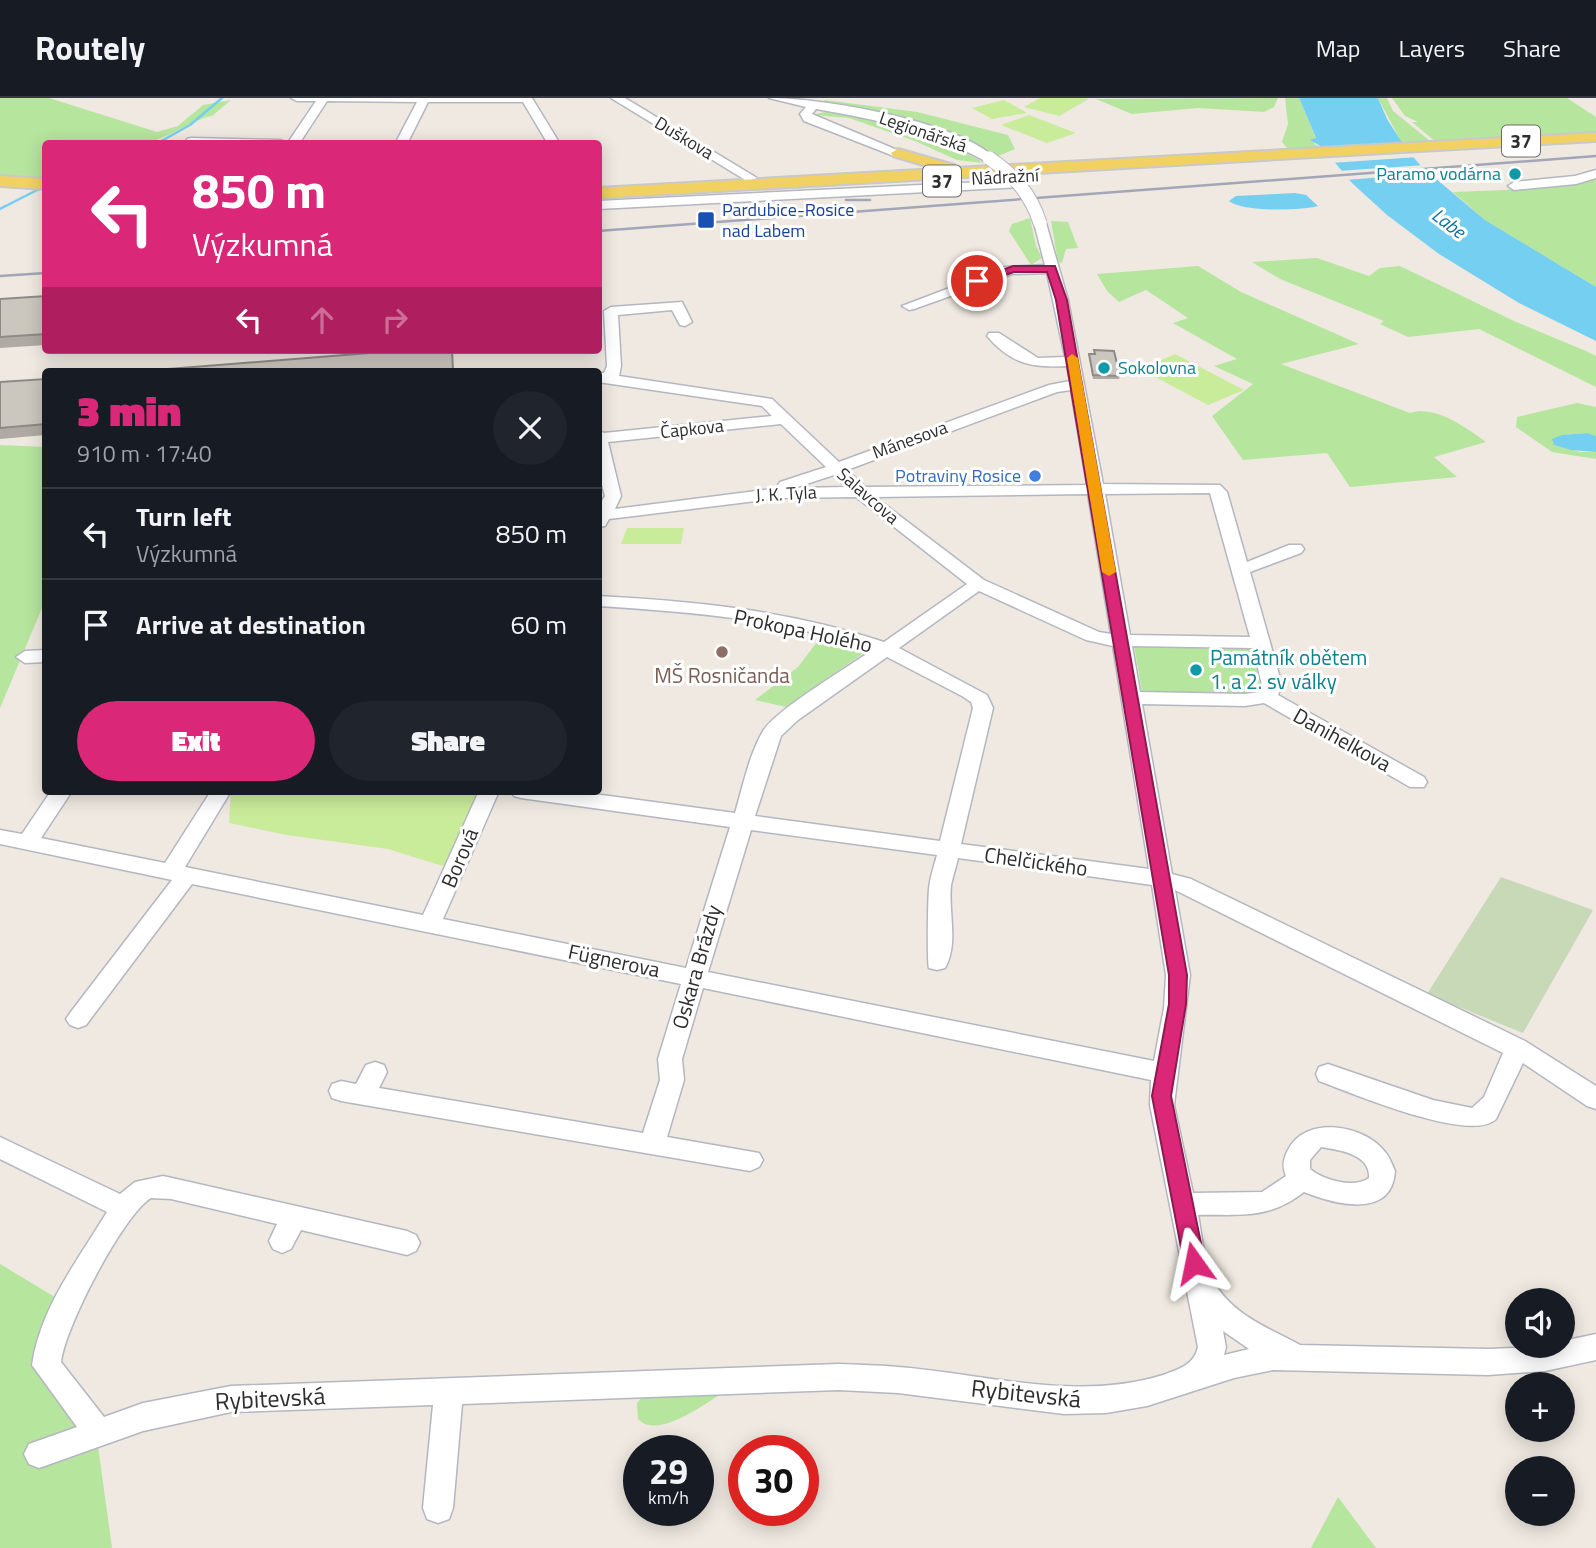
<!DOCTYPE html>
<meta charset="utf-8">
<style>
:root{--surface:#171b24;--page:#20242c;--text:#f1f3f6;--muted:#9ea1a6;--line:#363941;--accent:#db2777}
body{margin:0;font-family:"Titillium Web",sans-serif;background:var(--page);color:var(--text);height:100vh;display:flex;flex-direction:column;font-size:26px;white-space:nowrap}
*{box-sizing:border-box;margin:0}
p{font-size:23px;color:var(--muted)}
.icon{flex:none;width:38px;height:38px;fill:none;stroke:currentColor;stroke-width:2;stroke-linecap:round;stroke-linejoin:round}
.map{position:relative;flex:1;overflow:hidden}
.sheet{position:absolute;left:42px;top:270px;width:560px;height:427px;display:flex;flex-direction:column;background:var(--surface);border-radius:7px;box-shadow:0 4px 18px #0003}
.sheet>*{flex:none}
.banner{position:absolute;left:42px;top:42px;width:560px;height:214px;border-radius:7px;box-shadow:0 4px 18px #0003;background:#db2777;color:#fff;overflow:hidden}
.controls{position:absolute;left:1505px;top:1190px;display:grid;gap:14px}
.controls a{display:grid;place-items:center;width:70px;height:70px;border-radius:50%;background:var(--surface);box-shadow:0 4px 18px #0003;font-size:35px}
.speed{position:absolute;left:623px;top:1337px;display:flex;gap:14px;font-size:35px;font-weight:700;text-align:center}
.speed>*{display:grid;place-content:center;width:91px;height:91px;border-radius:50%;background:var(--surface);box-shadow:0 4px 18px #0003;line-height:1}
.speed small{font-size:18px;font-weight:400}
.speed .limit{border:10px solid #d22;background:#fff;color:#111}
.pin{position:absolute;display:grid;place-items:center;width:60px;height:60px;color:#fff;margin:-30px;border:4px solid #fff;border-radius:50%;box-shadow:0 2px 7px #0007}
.me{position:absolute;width:77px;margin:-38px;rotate:348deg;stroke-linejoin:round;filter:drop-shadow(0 0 5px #0008)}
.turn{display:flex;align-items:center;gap:24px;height:147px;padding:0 35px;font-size:32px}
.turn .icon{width:91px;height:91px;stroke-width:2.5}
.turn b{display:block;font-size:49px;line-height:60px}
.lanes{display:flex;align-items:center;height:66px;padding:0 35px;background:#0003;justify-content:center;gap:35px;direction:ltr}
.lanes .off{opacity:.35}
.round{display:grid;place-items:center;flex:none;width:74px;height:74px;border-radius:37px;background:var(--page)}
.overview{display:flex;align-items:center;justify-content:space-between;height:119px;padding:0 35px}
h1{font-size:42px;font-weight:800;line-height:52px;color:var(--accent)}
.action{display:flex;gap:14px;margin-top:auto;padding:14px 35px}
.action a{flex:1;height:80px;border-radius:42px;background:var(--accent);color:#fff;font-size:28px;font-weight:800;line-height:80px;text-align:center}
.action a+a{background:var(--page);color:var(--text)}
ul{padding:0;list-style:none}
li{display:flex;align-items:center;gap:21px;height:91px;padding:0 35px;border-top:2px solid var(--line)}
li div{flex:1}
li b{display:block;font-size:26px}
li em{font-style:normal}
header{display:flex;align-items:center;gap:42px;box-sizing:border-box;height:98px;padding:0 35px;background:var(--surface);border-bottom:2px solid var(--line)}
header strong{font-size:33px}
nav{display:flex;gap:38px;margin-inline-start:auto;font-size:24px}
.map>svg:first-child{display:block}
.green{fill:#b6e59e}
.cemetery{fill:#c8d9b8}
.pitch{fill:#c9ec9a}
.water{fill:#75cff0}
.pier{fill:#efe9e1}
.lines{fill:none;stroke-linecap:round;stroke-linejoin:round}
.stream{stroke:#75cff0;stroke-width:2.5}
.minor-casing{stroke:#b4b7c1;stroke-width:3}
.major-casing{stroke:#c9c9c9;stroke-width:4}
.minor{fill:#fff;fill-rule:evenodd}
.major{fill:#f2d163;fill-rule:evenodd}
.rail{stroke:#a3a6b8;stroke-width:2.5}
.minor-bridge-casing{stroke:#b4b7c1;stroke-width:15;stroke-linecap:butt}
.minor-bridge{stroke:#fff;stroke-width:13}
.wall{fill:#afaba4}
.building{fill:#cbc7bf;stroke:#8e8b86;stroke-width:2}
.route{fill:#db2777;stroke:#8e194d;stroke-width:2}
.slow{fill:#f59e0b}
.culture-dot{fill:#0f9aa8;stroke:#fff;stroke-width:2.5}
.transit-dot{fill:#1a4fb4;stroke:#fff;stroke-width:2.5}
.shop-dot{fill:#3f7fe0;stroke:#fff;stroke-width:2.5}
.education-dot{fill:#8d6e63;stroke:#fff;stroke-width:2.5}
.labels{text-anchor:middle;stroke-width:6;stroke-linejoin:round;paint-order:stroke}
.far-street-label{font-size:18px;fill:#2e2e2e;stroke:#fff}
.far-culture-label{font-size:18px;fill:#0d838f;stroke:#fff;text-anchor:end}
.far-transit-label{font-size:18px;fill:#164399;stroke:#fff;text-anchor:start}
.far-shop-label{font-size:18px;fill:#366cbe;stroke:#fff;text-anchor:end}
.shield{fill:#fff;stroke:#6d6d6d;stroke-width:2}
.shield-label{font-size:19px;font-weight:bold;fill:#2e2e2e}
.far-water-label{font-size:19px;font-style:italic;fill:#0d6fa3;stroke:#fff}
.street-label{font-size:21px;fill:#2e2e2e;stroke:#fff}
.culture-label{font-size:21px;fill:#0d838f;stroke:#fff;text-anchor:start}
.education-label{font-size:21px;fill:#785e54;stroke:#fff}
.near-street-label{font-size:24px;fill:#2e2e2e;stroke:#fff}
</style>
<header>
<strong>Routely</strong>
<nav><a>Map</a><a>Layers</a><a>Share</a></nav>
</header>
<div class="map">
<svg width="1596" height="1450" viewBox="0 0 1596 1450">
<rect width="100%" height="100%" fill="#efe9e1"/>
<g class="green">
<path d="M0,0H49L157,34L178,28L203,7L231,2L212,18C201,18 166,40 151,44C132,50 69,45 46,46L45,81L0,78Z"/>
<polygon points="1278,0 1274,9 1264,14 1198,10 1132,16 1096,1"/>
<polygon points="1285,0 1299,0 1316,41 1314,46 1323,50 1289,52 1282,44 1288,26"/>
<polygon points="1378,0 1387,0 1393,13 1430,43 1402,45"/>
<polygon points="1392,0 1567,0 1596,19 1596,35 1436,44 1412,24 1418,24 1405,18"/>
<path d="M825,2L917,14L1008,37L1015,51L998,58C944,26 884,14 823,4Z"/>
<path d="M829,13C884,22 936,36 984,65L957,62L915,43L849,20L813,17Z"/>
<polygon points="1596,81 1596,189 1485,122 1453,94 1505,92"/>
<polygon points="1030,120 1036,148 1042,160 1031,167 1009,133 1012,126"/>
<polygon points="1051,123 1068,124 1078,150 1066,151 1062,165 1058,164"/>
<polygon points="1317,160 1369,178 1380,170 1400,168 1514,223 1586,253 1596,258 1596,289 1479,231 1408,239 1380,226 1384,223 1280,181 1252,164"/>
<path d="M1198,168L1241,194L1359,246L1281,266L1410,315C1436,307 1466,330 1486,344L1434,359L1457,379L1350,389L1327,355L1243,362L1212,318L1253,286L1214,268L1237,261L1173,225L1188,220L1146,192L1119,204L1107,193L1097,176Z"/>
<polygon points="1577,305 1596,309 1596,338 1587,335 1562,337 1554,347 1581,354 1596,354 1596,361 1552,354 1516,329 1517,319"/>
<polygon points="0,347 46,349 45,503 0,610"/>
<polygon points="820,540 868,552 786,609 755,602 798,569"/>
<polygon points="1134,548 1251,551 1263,596 1142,593"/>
<polygon points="0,1166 63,1204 38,1247 98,1348 112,1450 0,1450"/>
<path d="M728,1291C709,1303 658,1343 638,1321L637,1305L644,1297Z"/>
<polygon points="1338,1399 1376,1450 1311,1450"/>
</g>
<polygon class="cemetery" points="1501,779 1593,812 1523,935 1427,896"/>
<g class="pitch">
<polygon points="1040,0 1084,0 1089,1 1059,18 1024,9"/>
<polygon points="1004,2 1027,15 992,21 972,10"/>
<polygon points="1029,17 1076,35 1047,45 1001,27"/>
<polygon points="1175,256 1244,292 1208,307 1140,271"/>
<polygon points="627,430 684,430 681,446 621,446"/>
<polygon points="231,693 478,693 446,769 388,751 287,737 229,725"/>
</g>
<g class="water">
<polygon points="1299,0 1378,0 1387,21 1407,52 1422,69 1485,122 1596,189 1596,243 1519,205 1439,156 1387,117 1352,85 1322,49 1310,42 1316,40"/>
<path d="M1295,95L1306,97L1318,108C1301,113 1242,114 1229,103L1236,98Z"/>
<polygon points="1587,335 1596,338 1596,354 1571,352 1554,347 1552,341 1562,337"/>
</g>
<g class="pier">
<polygon points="1407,45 1418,59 1331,65 1318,51"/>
<polygon points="1425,67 1436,75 1345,82 1338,73"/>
</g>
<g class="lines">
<g class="stream">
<polyline points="156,46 190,27 222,0"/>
<polyline points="0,111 45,88"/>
</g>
<g class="minor-casing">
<g id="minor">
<polygon points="291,0 532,0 560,46 548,46 523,4 428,4 407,46 395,46 417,4 327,3 299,46 287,46 316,3 297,3"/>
<polygon points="611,0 625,0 757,80 747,83"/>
<path d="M769,0C823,0 957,23 995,60L985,63C931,33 876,21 816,11L812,16L904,55L894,58L804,23L800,16L806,9Z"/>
<polygon points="191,40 281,42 287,46 186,46 187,41"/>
<polygon points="1596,72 1596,80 1576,86 1514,92 1508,88 1514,84 1575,78"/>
<polygon points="1021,82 1027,86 1025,89 598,111 598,103"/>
<path d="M1040,121L1046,125L1068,202L1103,386L1220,387L1227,394L1247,464L1289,447H1301L1304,451L1301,455L1250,474L1282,587L1278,597L1424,679L1427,684L1424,689H1410L1264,605L1245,608L1142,606L1172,776L1191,781L1525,943L1596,988V1011L1587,1008L1523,965L1496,1021C1471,1046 1352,995 1319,983L1316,976L1319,969L1328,966L1433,1002L1472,1010L1484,999L1503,955L1175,792L1190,877L1174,1007L1193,1095L1262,1094L1286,1078C1282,1069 1283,1061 1288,1052C1305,1017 1364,1026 1385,1054C1390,1059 1392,1067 1395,1073C1392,1122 1334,1106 1304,1094C1268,1122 1241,1116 1198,1117C1201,1131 1205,1170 1211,1180C1233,1218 1265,1228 1300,1247L1488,1251L1563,1248V1243L1596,1236V1262L1545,1273L1488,1277L1273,1272L1234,1280L1147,1308L1106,1315L1064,1316L898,1295L839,1292L462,1306L453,1410L449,1421L438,1425L427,1421L423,1410L433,1307L231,1314L143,1333L39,1370L29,1366L24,1356L29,1346L77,1329L32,1267C40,1210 78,1162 107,1114L0,1061V1039L120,1096L135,1084L163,1078L407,1133L416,1137L420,1145L416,1153L407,1157L301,1132L291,1151L282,1155L273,1151L269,1143L277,1126L171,1101L151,1100C123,1117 65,1229 61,1264L104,1319L143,1305L231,1288L839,1266C859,1267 878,1267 898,1269C986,1276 1076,1304 1163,1277C1179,1271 1194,1267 1198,1249L1150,1007L1151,982L703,890L682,961L684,982L667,1039L759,1055L763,1062L759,1069L750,1073L341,1003L332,1000L329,993L332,986L341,983L356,986L366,967L375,964L384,967L387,974L379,990L643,1035L660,982L658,961L681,886L192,786L86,927L78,930L70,927L66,921L70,915L172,782L0,746V732L22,736L51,693H72L41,740L165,765L211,693H231L185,769L423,817L479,693H499L443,821L686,870L730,729L521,700L514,698L511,693H572L735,715C743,688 749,657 763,633C777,611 847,570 872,552C785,521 690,514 598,508V498C695,503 792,513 884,544L967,486L856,399L781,400L609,421L605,428L598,429V409L605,398L598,372V332L604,335L772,318L762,308L598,284V275H604L607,268L604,213L611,209L682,204L692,224L685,228L680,227L672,212L618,217L621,268L619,278L772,301L839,364L1049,287L1070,283L1067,268C1032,270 1011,266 987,238L989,235H999L1038,260L1065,259L1047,175L1012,176L914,211L909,212L902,208L1005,169L1045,167L1034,125ZM1071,292L1087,387L865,389L847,372L1057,294ZM781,326L826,369L780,384L778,387L780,390L615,411L621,398L608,344ZM834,377L846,389L794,390ZM1210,395L1250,539L1130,537L1105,396ZM1088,396L1111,536L1099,534L984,482L875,399ZM979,493L1086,542L1113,548L1149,771L961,746L993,610L987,597L899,550ZM1132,548L1253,550L1262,587L1259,594L1245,596L1140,594ZM887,559L962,598L971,604L973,610L940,743L755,718L781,638L798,622ZM751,732L937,757C934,768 930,780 929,791C928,801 927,866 929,870L937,872L945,870C959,845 948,814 951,787C953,778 956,769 958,760L1152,787L1166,877L1164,910L1154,963L708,874ZM1321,1049C1339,1052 1371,1056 1369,1080C1354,1091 1323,1082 1310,1071V1062ZM1223,1233L1249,1251L1224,1257L1226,1249Z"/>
<polygon points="46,552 46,564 25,565 16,559 25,553"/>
</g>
</g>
<g class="major-casing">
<g id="major">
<polygon points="1596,35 1596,43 598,100 598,90 937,71 893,58 891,55 898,51 954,67 956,70"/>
<polygon points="0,78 46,81 46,91 0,88"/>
</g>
</g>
<use href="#minor" class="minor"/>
<use href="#major" class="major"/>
<g class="rail">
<polyline points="846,102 870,102"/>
<polyline points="598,133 1596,58"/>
<polyline points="0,178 46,175"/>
</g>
<g class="minor-bridge-casing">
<path id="minor-bridge" d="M989,60C1014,77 1031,96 1040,125"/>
</g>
<use href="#minor-bridge" class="minor-bridge"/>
</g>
<g class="wall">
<polygon points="46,198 46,247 0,250 0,201"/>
<polygon points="1094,252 1120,278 1119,281 1093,281 1089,259 1089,256 1094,256"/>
<polygon points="46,281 46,337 0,341 0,284"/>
</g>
<g class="building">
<polygon points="46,198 46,236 0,239 0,201"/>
<polygon points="407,252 452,252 453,273 143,273"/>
<polygon points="1094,252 1114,253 1120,278 1093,277 1089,256 1095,256"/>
<polygon points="46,281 46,326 0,330 0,284"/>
</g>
<polygon class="route" points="1055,168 1067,202 1187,877 1186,906 1171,998 1205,1165 1202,1171 1194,1174 1187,1171 1184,1165 1152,998 1169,906 1169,877 1056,202 1047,174 1014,174 977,187 972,183 1013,168"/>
<polygon class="slow" points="1072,256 1078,260 1116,474 1109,478 1102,474 1067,260"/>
<g class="culture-dot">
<circle cx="1515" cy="76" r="7"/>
<circle cx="1104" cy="270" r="7"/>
<circle cx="1196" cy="572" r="7"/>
</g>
<rect class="transit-dot" x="697" y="113" width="18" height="18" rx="3.5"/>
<circle class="shop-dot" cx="1035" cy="378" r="7"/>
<circle class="education-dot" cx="722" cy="554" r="7"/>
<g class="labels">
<g class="far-street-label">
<text transform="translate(923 34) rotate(19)" y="6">Legionářská</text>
<text transform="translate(684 40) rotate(31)" y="6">Duškova</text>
<text transform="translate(1005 79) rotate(-3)" y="6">Nádražní</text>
<text transform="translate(692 331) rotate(-6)" y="6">Čapkova</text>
<text transform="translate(910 342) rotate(-20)" y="6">Mánesova</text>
<text transform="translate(786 396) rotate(-3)" y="6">J. K. Tyla</text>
<text transform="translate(868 398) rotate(41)" y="6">Salavcova</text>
</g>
<g class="far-culture-label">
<text x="1501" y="82">Paramo vodárna</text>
<text x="1118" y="276" text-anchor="start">Sokolovna</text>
</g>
<g class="far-transit-label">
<text x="722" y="118">Pardubice-Rosice<tspan x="722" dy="21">nad Labem</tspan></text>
</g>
<g class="far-shop-label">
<text x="1021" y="384">Potraviny Rosice</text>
</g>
<g class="shield">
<rect x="1502" y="27.5" width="38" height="31" rx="5"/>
<rect x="923" y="67.5" width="38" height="31" rx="5"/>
</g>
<g class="shield-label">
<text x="1521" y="50">37</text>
<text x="942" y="90">37</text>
</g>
<g class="far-water-label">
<text transform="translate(1449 125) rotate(37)" y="7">Labe</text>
</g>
<g class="street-label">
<text transform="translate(803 533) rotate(12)" y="7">Prokopa Holého</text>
<text transform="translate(1342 642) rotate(29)" y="7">Danihelkova</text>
<text transform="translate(460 760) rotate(-67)" y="7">Borová</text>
<text transform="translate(1036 764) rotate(8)" y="7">Chelčického</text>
<text transform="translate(614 863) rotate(12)" y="7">Fügnerova</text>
<text transform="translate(697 869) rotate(-74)" y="7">Oskara Brázdy</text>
</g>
<g class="culture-label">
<text x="1210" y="567">Památník obětem<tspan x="1210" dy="24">1. a 2. sv války</tspan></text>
</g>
<g class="education-label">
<text x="722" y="585">MŠ Rosničanda</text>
</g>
<g class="near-street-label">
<text transform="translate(1026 1296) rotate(6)" y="8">Rybitevská</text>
<text transform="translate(270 1301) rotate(-3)" y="8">Rybitevská</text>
</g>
</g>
</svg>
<div class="controls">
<a><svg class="icon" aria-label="sound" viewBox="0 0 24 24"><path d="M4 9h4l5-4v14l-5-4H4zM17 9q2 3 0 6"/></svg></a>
<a>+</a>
<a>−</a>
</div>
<div class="speed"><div>29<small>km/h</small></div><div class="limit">30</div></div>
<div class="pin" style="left:977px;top:183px;background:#d93025"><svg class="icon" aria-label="arrive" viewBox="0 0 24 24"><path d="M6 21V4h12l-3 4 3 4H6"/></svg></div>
<svg class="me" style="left:1194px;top:1165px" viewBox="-20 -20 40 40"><path d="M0-17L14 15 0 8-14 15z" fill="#db2777" stroke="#fff" stroke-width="4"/></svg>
<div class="banner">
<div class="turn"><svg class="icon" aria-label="left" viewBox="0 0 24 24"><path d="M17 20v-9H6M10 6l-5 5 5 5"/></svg><div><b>850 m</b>Výzkumná</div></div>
<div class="lanes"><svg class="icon" aria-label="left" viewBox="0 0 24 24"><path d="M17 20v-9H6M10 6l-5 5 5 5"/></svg><svg class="icon off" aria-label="ahead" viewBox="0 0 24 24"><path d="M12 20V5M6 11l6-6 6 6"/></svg><svg class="icon off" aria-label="right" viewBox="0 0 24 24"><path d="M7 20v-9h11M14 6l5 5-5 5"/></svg></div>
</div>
<section class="sheet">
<div class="overview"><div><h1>3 min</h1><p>910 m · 17:40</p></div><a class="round"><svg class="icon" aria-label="close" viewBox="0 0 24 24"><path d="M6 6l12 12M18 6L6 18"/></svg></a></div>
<ul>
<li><svg class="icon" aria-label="left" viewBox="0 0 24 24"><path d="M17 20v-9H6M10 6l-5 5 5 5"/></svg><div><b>Turn left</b><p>Výzkumná</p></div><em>850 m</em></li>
<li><svg class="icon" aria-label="arrive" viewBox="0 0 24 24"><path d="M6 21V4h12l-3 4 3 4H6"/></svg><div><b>Arrive at destination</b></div><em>60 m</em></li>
</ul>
<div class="action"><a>Exit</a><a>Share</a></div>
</section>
</div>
